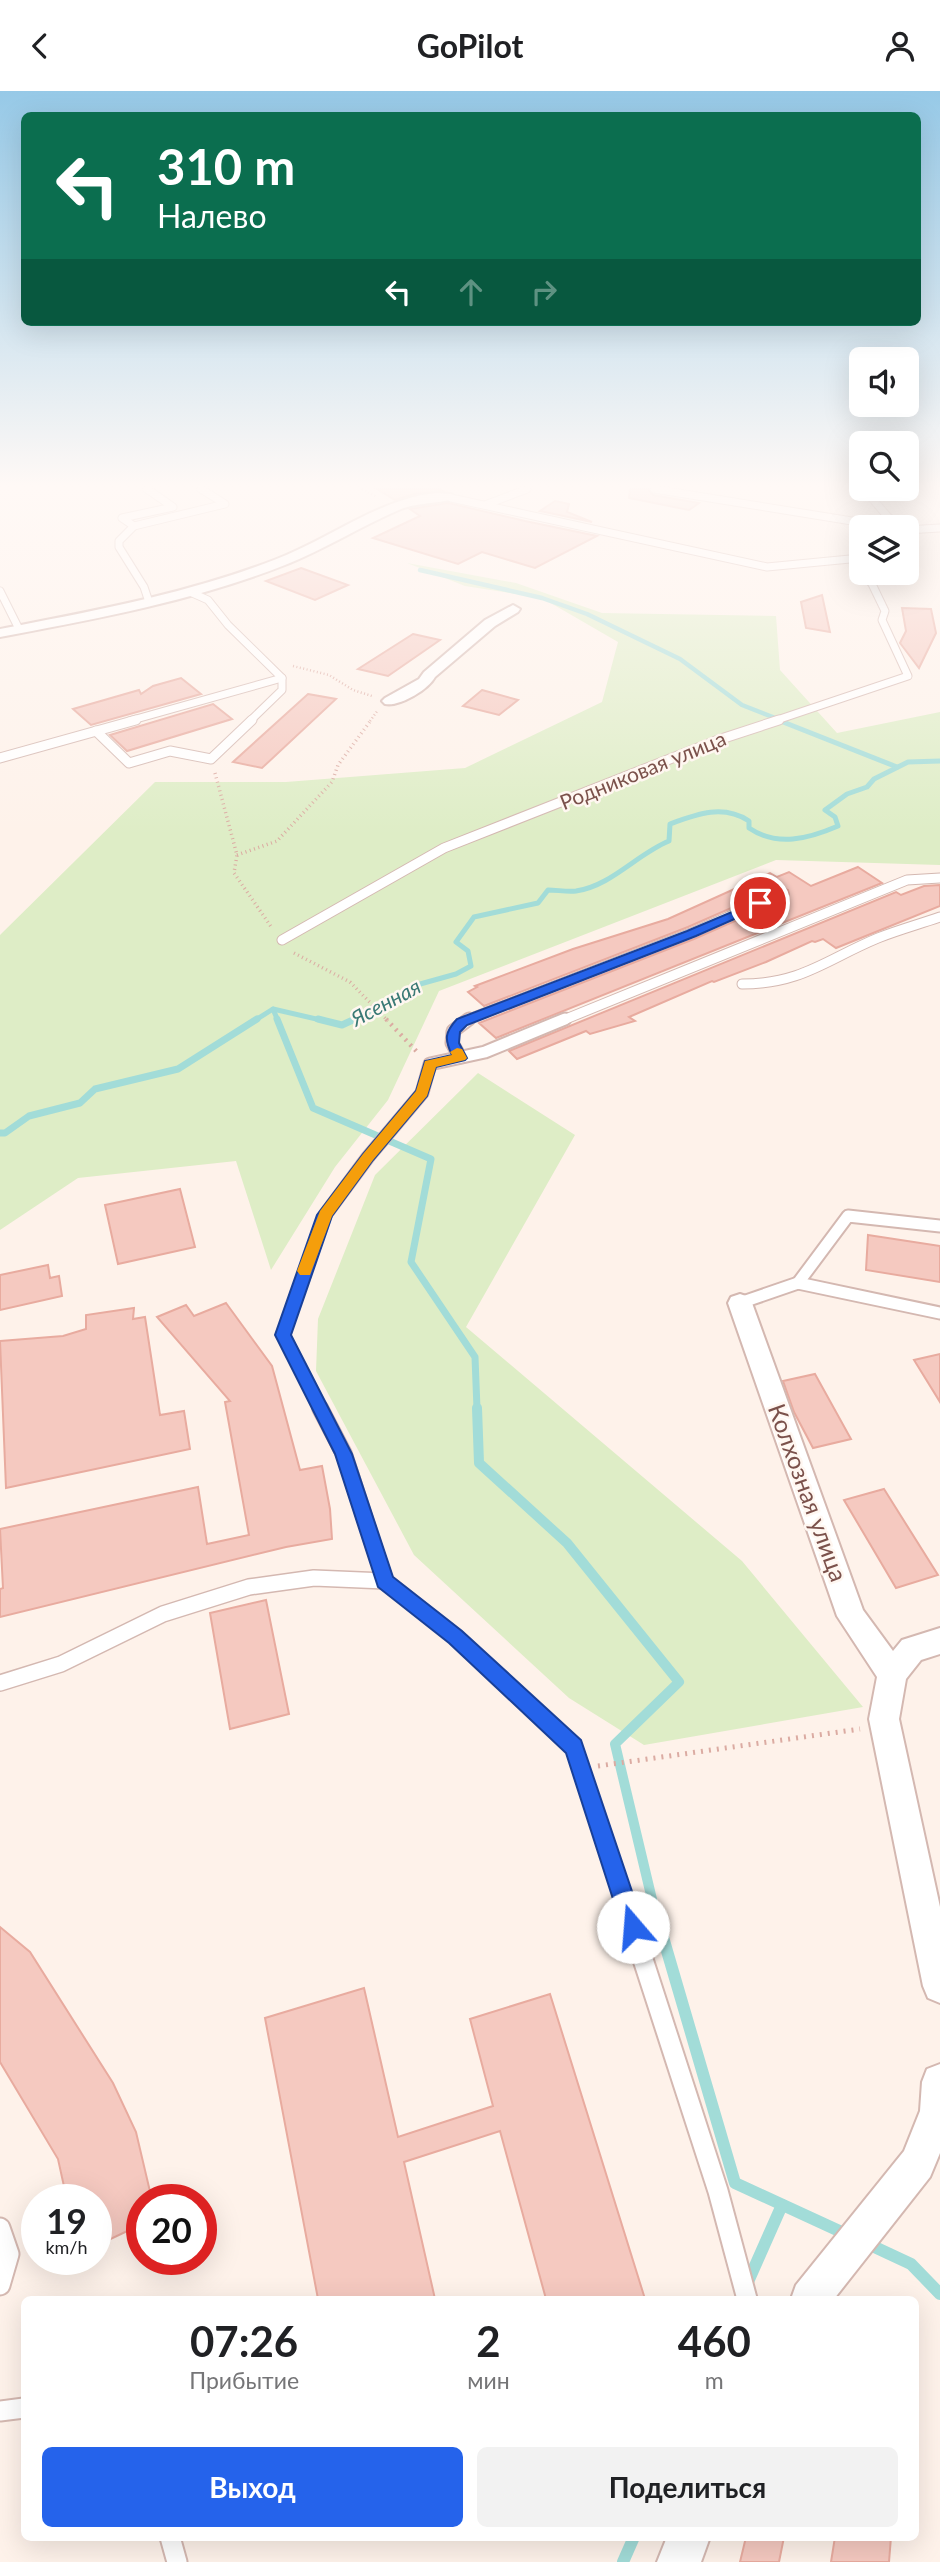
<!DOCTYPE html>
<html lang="ru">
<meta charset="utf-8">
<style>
:root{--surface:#fff;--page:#f2f2f2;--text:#202124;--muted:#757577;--accent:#2563eb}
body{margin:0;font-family:Lato,sans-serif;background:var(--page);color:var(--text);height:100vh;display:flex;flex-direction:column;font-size:26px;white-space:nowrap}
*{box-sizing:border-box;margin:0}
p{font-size:23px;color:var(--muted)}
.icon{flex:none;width:38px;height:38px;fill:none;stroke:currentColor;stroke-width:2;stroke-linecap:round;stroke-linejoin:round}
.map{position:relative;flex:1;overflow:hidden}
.panel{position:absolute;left:21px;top:2205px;width:898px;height:245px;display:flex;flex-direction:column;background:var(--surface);border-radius:10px;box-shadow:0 7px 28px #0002}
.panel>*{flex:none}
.banner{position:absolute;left:21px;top:21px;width:900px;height:214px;border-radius:10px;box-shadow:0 7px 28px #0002;background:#0b6e4f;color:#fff;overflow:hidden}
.controls{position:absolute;left:849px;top:256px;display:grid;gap:14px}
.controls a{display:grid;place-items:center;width:70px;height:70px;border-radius:10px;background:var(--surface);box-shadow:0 7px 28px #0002;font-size:35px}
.speed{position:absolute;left:21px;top:2093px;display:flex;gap:14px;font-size:35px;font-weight:700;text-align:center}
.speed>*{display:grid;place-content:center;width:91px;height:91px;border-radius:50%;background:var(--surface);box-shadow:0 7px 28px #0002;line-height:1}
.speed small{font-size:18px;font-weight:400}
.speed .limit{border:10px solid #d22;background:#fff;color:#111}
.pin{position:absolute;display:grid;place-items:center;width:60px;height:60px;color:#fff;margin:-30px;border:4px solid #fff;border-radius:50%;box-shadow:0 2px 7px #0007}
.me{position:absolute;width:77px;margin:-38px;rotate:342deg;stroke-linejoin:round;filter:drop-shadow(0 0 5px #0008)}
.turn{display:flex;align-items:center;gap:24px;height:147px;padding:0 21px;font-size:32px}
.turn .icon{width:91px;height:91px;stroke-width:2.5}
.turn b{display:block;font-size:49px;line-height:60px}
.lanes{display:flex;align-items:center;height:66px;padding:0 21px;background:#0003;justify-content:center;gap:35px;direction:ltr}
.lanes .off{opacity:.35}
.eta{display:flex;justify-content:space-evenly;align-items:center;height:119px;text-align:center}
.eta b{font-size:42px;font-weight:700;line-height:49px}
.cta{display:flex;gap:14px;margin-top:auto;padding:14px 21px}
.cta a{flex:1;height:80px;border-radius:10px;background:var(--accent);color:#fff;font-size:28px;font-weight:700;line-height:80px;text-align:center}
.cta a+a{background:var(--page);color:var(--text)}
header{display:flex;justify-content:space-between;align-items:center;height:91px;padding:0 21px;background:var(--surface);font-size:32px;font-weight:700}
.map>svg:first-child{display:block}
.green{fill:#deedc6}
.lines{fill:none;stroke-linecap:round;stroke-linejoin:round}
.stream-far4{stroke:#a2dcd8;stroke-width:4.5}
.stream-far3{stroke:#a2dcd8;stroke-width:5}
.stream-far2{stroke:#a2dcd8;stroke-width:7}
.stream-far1{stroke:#a2dcd8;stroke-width:10}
.stream{stroke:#a2dcd8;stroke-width:12}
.building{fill:#f5c9c0;stroke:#e8ab9f;stroke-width:2}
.lane-far4-casing{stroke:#d4b8b1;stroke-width:9}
.lane-far3-casing{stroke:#d4b8b1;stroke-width:11}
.lane-far2-casing{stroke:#d4b8b1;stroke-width:15}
.lane-far1-casing{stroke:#d4b8b1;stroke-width:18}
.lane-casing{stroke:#d4b8b1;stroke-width:23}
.street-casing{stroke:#d4b8b1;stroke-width:4}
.path-far3{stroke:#dbaba2;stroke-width:2.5;stroke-dasharray:1 2.5;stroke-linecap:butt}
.path-far2{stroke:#dbaba2;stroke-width:3.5;stroke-dasharray:1 3.5;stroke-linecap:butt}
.path-far1{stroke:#dbaba2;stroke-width:4.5;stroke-dasharray:2 5;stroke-linecap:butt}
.path{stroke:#dbaba2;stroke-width:5;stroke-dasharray:2 6;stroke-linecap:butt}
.lane-far4{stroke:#fff;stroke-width:7}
.lane-far3{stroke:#fff;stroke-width:9}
.lane-far2{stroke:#fff;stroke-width:11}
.lane-far1{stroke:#fff;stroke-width:15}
.lane{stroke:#fff;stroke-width:19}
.street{fill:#fff;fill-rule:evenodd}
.route{fill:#2563eb;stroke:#184099;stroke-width:2}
.slow{fill:#f59e0b}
.labels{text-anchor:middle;stroke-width:5;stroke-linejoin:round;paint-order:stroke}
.far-street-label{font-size:21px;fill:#7b514b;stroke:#fff7f1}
.far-water-label{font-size:21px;font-style:italic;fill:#3a7975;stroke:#fff7f1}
.street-label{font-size:24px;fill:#7b514b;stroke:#fff7f1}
</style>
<header><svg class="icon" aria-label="back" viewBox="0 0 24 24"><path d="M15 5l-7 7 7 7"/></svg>GoPilot<svg class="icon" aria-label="person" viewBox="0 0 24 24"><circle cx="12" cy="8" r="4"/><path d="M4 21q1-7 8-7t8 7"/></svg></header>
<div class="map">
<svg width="940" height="2471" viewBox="0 0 940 2471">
<rect width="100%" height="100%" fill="#fef2ea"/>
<g class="green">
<polygon points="407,472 516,492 602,522 776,525 780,579 837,642 940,621 940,774 776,769 439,900 388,1009 335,1076 271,1179 236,1070 78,1087 0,1139 0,844 155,691 286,691 465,677 602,611 618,551 542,507 465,495"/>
<polygon points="478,982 575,1044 466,1236 742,1470 863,1616 644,1654 569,1607 414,1464 316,1280 318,1228 375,1084"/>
</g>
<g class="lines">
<polyline class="stream-far4" points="420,479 542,507 587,523 680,568 742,614 783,630"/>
<g class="stream-far3">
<polyline points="778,629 897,676"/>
<polyline points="273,918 278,930"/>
<polyline points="254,930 273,918 325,930"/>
<path d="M351,930L396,911L413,895L456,883L471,875L468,860L456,851L474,826L538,812L548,799C557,799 567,801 576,800C611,795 637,763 669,750L670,733C697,723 723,713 749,730V737C777,756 808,748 838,735L835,726L825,719L847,703L867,696L874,688L908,671L940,670"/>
</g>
<g class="stream-far2">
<polyline points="277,928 313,1017 431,1068 411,1171 475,1266 477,1318"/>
<polyline points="318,928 342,934 355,928"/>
<polyline points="0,1042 5,1042 29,1025 80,1012 95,998 178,978 257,928"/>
</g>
<polyline class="stream-far1" points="477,1317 479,1372 567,1452 679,1591 615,1653 655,1821"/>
<g class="stream">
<polyline points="655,1819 735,2092 848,2144"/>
<polyline points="866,2152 911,2173 940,2203"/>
<polyline points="747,2193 782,2114"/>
<polyline points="623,2471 634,2446"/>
</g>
</g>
<g class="building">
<polygon points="377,398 439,398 443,400 414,403 395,409"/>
<polygon points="630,398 648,398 653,404 699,412 689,419 629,407"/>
<polygon points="555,410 569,413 567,421 592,431 540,420"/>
<polygon points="448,412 525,430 597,445 535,477 482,461 458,473 373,447 420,425 410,418"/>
<polygon points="301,477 348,494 315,509 266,490"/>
<polygon points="822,504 830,541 806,537 801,511"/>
<polygon points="902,517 931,518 936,542 919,577 900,552 906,540"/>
<polygon points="413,543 440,549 388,585 358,578"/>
<polygon points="181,587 201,603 91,634 73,618 139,599 141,603 153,595"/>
<polygon points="482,599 518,609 499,624 463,615"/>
<polygon points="308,603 336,608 262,677 233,671"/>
<polygon points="213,613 232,628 127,660 110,644"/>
<polygon points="858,776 882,792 496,947 479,932 694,848 785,808 789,803 788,799 779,796 688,836 484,915 468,901 477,896 475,895 573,858 668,828 770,782 777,786 789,781 811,795"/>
<polygon points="940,794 940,815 836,857 823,848 815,851 812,850 766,871 714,891 712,890 629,926 635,930 590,943 586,940 517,968 509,960 896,801 901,804 924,795"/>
<polygon points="180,1098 195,1156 118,1173 105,1114"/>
<polygon points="868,1144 940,1155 940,1191 866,1179"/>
<polygon points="48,1174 50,1187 59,1185 62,1205 0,1219 0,1184"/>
<polygon points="226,1212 272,1275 300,1379 322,1375 330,1418 332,1448 286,1456 0,1526 0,1498 3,1497 0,1438 198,1396 207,1453 249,1444 225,1311 230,1310 157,1226 186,1214 194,1225"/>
<polygon points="134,1217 133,1228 145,1226 160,1324 184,1320 190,1358 6,1397 0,1250 63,1245 86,1238 86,1224"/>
<polygon points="940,1263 940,1311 914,1269"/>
<polygon points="815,1283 851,1348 813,1357 794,1321 783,1290"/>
<polygon points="884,1398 938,1484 896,1497 844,1409"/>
<polygon points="266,1509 289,1623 230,1638 210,1522"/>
<polygon points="0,1836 30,1861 113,1992 136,2041 152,2109 142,2109 142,2133 96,2155 96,2109 67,2109 58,2068 0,1971"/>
<polygon points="364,1897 398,2046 493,2015 470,1928 550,1903 645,2208 546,2208 500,2040 404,2071 435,2208 318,2208 265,1927"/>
<polygon points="746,2446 784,2446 779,2471 740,2471"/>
<polygon points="835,2446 891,2446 889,2471 831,2471"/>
</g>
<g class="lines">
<g class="lane-far4-casing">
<g id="lane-far4">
<polyline points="654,398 889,436"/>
<polyline points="864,398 888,426 902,436"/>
<polyline points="451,407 767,476 850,468"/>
<polyline points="485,414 527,398"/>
<polyline points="134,435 122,427 173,416 147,398"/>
<polyline points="906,439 940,437"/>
<polyline points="0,500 19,538"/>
<polyline points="149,511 144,496 119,456 119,450 134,435 225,413 201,398"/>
<polyline points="129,630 282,587 228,534 208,509 190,501"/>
<polyline points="250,630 282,599 282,587"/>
<polyline points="774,630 908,585 882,529 885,520 872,493 861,481"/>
</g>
</g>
<g class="lane-far3-casing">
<g id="lane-far3">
<polyline points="96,640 129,672 170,660 211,668 252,629"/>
<polyline points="0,667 136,629"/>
<polyline points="282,849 444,757 718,649 779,629"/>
<path d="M742,893C802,893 827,868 878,847C898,839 920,833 940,826"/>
<polyline points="464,930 691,842 782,802"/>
<polyline points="561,930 907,789 940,787"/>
</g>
</g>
<g class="lane-far2-casing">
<g id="lane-far2">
<polyline points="460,966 452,952 453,940 469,928"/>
<polyline points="798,1192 848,1125 940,1135"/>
<polyline points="740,1212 798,1192 940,1222"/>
<polyline points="321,1318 283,1244 325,1124 368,1066 422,1002 430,973 485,961 565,928"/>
</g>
</g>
<g class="lane-far1-casing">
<g id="lane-far1">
<polyline points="320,1317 344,1363 385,1490 456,1546 574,1656 628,1821"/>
<polyline points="0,1592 61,1573 163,1523 249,1496 314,1487 385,1490"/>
</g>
</g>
<g class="lane-casing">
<g id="lane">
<polyline points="627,1819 718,2100 747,2208"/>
<polyline points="0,2137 9,2163 0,2194"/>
<polyline points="0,2320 24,2317"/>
<polyline points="170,2446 177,2471"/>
</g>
</g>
<g class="street-casing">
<g id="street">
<path d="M436,402L451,403L457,407C452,411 415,412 401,418C361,435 325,458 285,474C194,510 96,528 0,546V538C93,520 186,503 274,469C328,449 378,408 436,402Z"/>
<path d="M513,514L520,518L518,521L495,535L435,586C428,599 399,616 385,613L382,610L385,607L419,588L424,581L485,529Z"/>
<polygon points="740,1203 749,1206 752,1212 863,1519 893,1560 902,1549 940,1537 940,1563 921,1569 906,1588 899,1628 940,1816 940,1912 928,1907 923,1895 869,1628 877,1586 837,1525 728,1212 731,1206"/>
<polygon points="940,1973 940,2062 930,2086 834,2208 791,2208 796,2194 904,2060 920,2020 922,1991 927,1978"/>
<polygon points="667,2446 710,2446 701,2471 657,2471"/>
</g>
</g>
<g class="path-far3">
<polyline points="362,398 377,406"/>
<polyline points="293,575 329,584 353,599 372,605"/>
<polyline points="370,630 378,619"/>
</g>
<g class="path-far2">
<polyline points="215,682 237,764 234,782 272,837"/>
<polyline points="237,764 277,750 332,691 338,674 371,629"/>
<polyline points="294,862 350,891 388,930"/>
</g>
<polyline class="path-far1" points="386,928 419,963"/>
<polyline class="path" points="598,1675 860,1638"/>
<use href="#lane-far4" class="lane-far4"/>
<use href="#lane-far3" class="lane-far3"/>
<use href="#lane-far2" class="lane-far2"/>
<use href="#lane-far1" class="lane-far1"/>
<use href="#lane" class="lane"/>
<use href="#street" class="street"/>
</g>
<linearGradient id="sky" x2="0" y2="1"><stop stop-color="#96c9e7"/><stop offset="0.53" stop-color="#fff9f6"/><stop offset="1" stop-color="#fff9f6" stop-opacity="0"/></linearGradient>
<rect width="940" height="744" fill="url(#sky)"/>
<path class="route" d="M760,809L766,812L764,815L696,845L467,934L460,941L459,952L467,967L465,969L436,976L427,1005L373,1069L332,1125L291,1244L352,1363L393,1486L462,1540L581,1649L644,1836L641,1844L633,1847L625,1844L622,1836L566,1662L449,1552L378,1496L335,1363L275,1244L317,1124L363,1063L416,1000L425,970L452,964C444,948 445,941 457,928L687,840Z"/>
<polygon class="slow" points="457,957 462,958 467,967 465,969 436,976 427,1005 373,1069 332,1125 310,1184 300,1184 297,1180 320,1120 363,1063 416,1000 425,970 452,964 450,961"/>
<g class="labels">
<g class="far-street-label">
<text transform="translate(643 680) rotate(-22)" y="7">Родниковая улица</text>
</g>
<g class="far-water-label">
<text transform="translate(386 912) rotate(-28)" y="7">Ясенная</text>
</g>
<g class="street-label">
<text transform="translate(807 1402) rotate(70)" y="8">Колхозная улица</text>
</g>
</g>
</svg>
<div class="controls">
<a><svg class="icon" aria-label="sound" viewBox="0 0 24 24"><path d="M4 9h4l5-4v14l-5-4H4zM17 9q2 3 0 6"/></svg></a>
<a><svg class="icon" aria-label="search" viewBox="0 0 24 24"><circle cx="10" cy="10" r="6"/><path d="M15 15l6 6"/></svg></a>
<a><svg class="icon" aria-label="layers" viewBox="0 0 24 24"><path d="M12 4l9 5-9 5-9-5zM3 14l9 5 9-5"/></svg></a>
</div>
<div class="speed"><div>19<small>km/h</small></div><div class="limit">20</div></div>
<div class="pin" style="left:760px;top:812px;background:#d93025"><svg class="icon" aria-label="arrive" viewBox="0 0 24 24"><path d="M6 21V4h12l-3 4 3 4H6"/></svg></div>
<svg class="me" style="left:633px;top:1836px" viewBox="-20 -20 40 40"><circle r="19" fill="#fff"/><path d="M0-13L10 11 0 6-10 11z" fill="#2563eb"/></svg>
<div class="banner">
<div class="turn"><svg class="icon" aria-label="left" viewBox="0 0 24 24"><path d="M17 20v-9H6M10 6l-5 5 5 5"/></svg><div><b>310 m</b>Налево</div></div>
<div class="lanes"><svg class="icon" aria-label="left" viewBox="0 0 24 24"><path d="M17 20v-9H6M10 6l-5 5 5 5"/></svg><svg class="icon off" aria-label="ahead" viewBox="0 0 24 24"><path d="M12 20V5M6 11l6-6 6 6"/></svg><svg class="icon off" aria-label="right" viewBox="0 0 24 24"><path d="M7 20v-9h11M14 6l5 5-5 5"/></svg></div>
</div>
<section class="panel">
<div class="eta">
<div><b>07:26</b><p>Прибытие</p></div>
<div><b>2</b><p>мин</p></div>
<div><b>460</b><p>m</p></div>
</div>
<div class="cta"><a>Выход</a><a>Поделиться</a></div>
</section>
</div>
